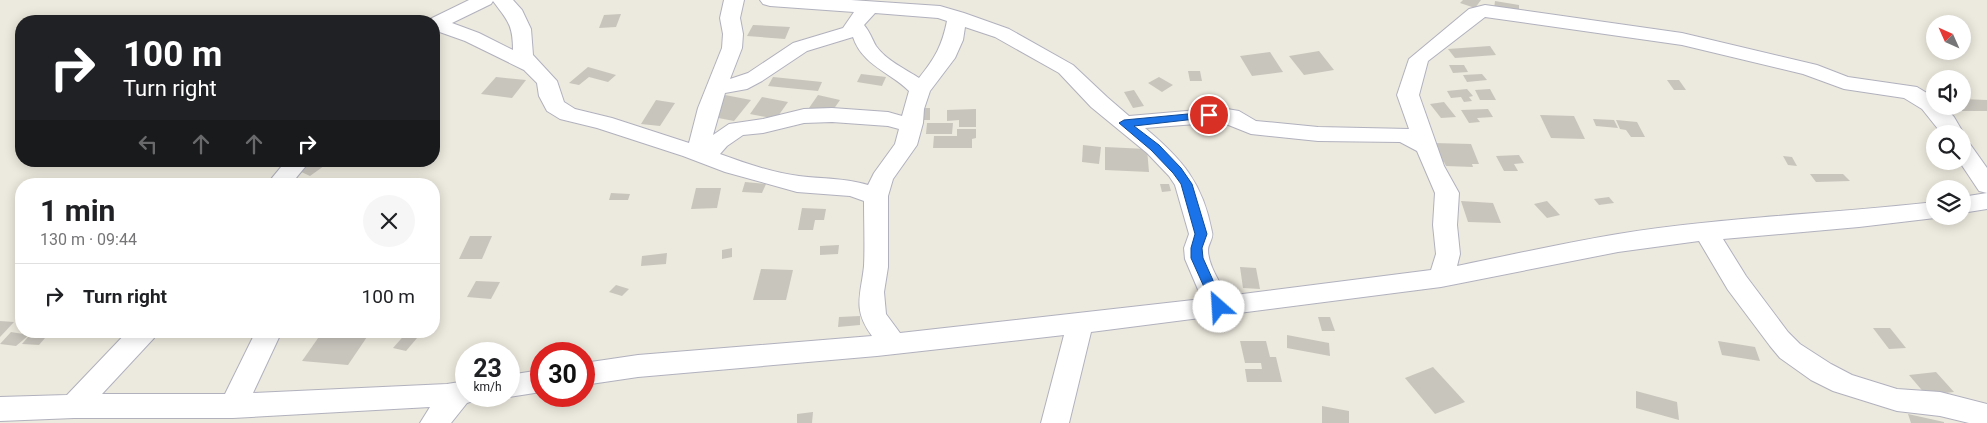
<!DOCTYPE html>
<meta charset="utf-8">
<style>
:root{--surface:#fff;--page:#f6f6f6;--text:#202124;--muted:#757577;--line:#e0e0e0}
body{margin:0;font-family:Roboto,sans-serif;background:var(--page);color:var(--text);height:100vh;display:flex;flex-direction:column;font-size:19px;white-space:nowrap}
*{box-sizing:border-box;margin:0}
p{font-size:16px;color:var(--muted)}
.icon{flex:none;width:28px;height:28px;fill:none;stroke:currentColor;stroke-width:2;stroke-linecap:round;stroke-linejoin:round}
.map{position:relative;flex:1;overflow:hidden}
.panel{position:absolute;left:15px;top:178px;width:425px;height:160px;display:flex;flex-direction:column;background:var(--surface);border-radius:20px;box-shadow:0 2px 12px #0003}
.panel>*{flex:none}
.guide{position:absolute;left:15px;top:15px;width:425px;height:152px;border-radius:20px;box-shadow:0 2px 12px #0003;background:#202124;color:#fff;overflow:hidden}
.needle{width:32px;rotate:315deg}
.tools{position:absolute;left:1926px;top:15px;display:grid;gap:10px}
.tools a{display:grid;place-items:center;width:45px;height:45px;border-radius:50%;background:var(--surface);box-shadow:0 2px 12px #0003;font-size:25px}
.speed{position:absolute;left:455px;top:342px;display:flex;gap:10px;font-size:25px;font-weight:700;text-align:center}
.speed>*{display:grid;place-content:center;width:65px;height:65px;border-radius:50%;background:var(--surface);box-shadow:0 2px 12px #0003;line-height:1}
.speed small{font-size:12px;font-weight:400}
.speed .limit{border:8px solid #d22;background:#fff;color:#111}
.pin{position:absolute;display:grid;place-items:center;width:42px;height:42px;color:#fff;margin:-21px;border:2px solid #fff;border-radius:50%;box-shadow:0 1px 5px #0007}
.me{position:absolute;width:55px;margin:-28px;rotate:334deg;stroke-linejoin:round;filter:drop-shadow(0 0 4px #0008)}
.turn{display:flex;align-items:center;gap:18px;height:105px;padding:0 25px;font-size:22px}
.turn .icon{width:65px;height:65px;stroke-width:2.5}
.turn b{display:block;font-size:35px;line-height:42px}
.lanes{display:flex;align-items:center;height:48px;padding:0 25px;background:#0003;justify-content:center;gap:25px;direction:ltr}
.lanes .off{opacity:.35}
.round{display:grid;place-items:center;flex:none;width:52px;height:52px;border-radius:26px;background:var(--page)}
.head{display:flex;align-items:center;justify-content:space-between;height:85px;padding:0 25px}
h1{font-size:30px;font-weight:700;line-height:38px}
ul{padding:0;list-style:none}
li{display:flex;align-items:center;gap:15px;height:65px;padding:0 25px;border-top:1px solid var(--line)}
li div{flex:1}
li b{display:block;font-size:19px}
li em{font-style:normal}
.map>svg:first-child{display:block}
.building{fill:#c8c5bd}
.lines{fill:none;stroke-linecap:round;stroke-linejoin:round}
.minor-casing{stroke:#b1b1be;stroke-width:2}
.minor{fill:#fff;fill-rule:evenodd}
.route{fill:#1a73e8;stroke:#114b97}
</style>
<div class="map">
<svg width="1987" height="423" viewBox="0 0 1987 423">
<rect width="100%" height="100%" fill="#ece9de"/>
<g class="building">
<polygon points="1463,0 1481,0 1475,8 1460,3"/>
<polygon points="1495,1 1519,5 1519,12 1494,9"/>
<polygon points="621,14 616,27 599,28 604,15"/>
<polygon points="753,25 790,27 785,39 747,36"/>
<polygon points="1490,46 1496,55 1455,58 1448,49"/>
<polygon points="1319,51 1334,70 1304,75 1289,56"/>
<polygon points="1270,52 1283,72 1252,76 1240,56"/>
<polygon points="1449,65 1464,65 1468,72 1453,73"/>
<polygon points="588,67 616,75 608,82 589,77 579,85 569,83"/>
<polygon points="1188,71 1200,71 1202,81 1190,81"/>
<polygon points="861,74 886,77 882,86 857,82"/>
<polygon points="1482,74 1487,80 1467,82 1463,75"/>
<polygon points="496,77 526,80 512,98 481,94"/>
<polygon points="773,77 822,82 818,91 768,86"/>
<polygon points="1159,77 1173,85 1162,92 1148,83"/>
<polygon points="1667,80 1679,80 1686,90 1674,90"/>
<polygon points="1467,89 1473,96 1469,97 1472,101 1464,102 1461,97 1451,98 1447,91"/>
<polygon points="1490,89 1496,100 1480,100 1475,90"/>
<polygon points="1134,90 1144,106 1133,108 1124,92"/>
<polygon points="725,95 751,100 734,121 708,116"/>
<polygon points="818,95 840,100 831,113 809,108"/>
<polygon points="762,97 788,102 776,119 750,114"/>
<polygon points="1962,99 1987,100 1987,111 1962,111 1957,106 1962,106"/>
<polygon points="656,100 675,103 660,126 641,124"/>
<polygon points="1444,102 1456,117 1441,118 1430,104"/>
<rect x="919" y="108" width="11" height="12"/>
<polygon points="976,109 976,127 959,127 959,120 947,121 947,110"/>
<polygon points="1488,109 1493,117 1477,118 1480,122 1469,123 1461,110"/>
<polygon points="1540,115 1574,116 1585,139 1551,138"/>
<polygon points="1593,119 1614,120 1618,128 1596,126"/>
<polygon points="1616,120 1637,122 1645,137 1631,137 1626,130 1620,129"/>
<polygon points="927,123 953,123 952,134 926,134"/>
<polygon points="957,129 976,129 976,138 972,139 972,148 933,148 934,136 957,136"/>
<polygon points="1433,143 1471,144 1479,164 1472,164 1473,167 1446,166 1444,162 1440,162"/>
<polygon points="1083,145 1101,147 1099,164 1082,162"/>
<polygon points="1105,147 1147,149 1149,172 1105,170"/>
<polygon points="1519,155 1524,163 1514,164 1518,171 1504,171 1496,156"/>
<polygon points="1783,156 1792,157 1797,166 1788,165"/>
<polygon points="306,161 323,161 328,163 310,176 295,169"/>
<polygon points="1810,174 1843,174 1850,181 1816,182"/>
<polygon points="745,182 766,184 762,193 742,192"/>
<polygon points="1160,184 1169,184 1171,191 1162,192"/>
<polygon points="696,188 721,188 717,208 691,209"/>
<polygon points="611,193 630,194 628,200 609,200"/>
<polygon points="1609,197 1614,203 1599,205 1594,199"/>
<polygon points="1461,201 1493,203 1501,223 1468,222"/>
<polygon points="1547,201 1560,215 1547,218 1534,204"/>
<polygon points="802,208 826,209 824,220 815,220 813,230 798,230"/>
<polygon points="470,236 492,236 482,259 459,259"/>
<polygon points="839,245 838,254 820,255 820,246"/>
<polygon points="732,248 732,257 722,259 722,250"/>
<polygon points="667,253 666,264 641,266 642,256"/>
<polygon points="1240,267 1256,268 1260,289 1243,288"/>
<polygon points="761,269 793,270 786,300 753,300"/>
<polygon points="476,281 500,282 491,299 467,297"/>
<polygon points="616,285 629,289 622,296 609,292"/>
<polygon points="860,316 860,325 838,327 839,317"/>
<polygon points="1318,317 1330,317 1335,331 1322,331"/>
<polygon points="0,321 14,322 0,337"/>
<polygon points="1873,328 1890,328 1906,348 1889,349"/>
<polygon points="33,331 51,331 39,345 22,344"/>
<polygon points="323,331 371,331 348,365 302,361"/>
<polygon points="408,331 423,331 406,351 393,348"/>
<polygon points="11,332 29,335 16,346 0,344"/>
<polygon points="1287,335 1329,343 1330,356 1287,348"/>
<polygon points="1240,341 1266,341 1270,357 1276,357 1282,382 1247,382 1245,369 1262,369 1261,363 1245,363"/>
<polygon points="1718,341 1755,347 1760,361 1722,355"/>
<polygon points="1433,367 1465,402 1435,414 1405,378"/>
<polygon points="1936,372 1954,392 1926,395 1909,375"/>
<polygon points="1636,391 1677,402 1679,420 1636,408"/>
<polygon points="1322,406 1349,411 1349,423 1322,423"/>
<polygon points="813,412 812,423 797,423 797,414"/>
<polygon points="1908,414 1944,422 1944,423 1911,423"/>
</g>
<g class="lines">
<g class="minor-casing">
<g id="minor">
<path d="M469,0H513L522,10L531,29L533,55L557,81L564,102L575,109L612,118L689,143L698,108L722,48L723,34L720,18L724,0H744L740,18L743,34L742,48L730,79L748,73L793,43L843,28L854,12L770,6L763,4L760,0H851L940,6L964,13L1009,29L1073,65L1107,97L1129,116L1221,108L1239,111L1256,121L1318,127L1409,129L1397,95L1409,59L1469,9L1485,5L1682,33L1817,65L1848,77L1917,87L1935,98V106H1944L1954,117L1964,134L1962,136V134H1942L1922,109L1904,98L1844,89L1803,74L1682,45L1485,17L1428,61L1419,95L1444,166L1459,193L1457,225L1460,254L1457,266C1510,255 1564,243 1618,234C1722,217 1830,214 1935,202V216H1942L1935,218L1859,227L1723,239L1746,276L1788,332L1800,344L1831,364L1852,375L1897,389L1940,392L1987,404V423H1969L1940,416L1897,411L1833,391L1811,380L1780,358L1770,346L1728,290L1699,241L1618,252L1441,287L1091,332L1069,423H1041L1064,335L877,356L638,377L584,385V363L638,355L872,336C852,309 861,295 864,266C865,245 864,222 864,201L850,196L797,192L725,172L683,156L597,128L560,119L547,111L539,96L537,83L524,70L465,41L434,30V21H426ZM493,1C507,20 513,24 513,50L479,33L452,23L491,4ZM875,13L938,18L947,21C942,46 935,58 919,78C905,69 886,60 876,46C872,39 870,32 864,25ZM965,27L995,37L1059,73L1091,107L1147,153L1169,176L1175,185L1189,234L1184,248L1185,259L1202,299L900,333L886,314L884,292L888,267V196L893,179L917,145L923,123L924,109L930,91L955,58L963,40ZM853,37C862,65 890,72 909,91L902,116L888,112L832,108L804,109L763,119L729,124L713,135L725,93L747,89L762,81L807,51ZM832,122L888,126L899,129L895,144L874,173L868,185C845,178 822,179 799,176C773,173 745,163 720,154L727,146L743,135L763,133L804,123ZM1221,122L1251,134L1318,141L1400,142L1417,151L1435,193L1433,225L1436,254L1431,270L1227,296C1220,282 1208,265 1208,250C1208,244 1214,238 1212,232C1203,183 1182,159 1145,128Z"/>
<polygon points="1962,142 1970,144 1987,168 1987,193 1979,191 1959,161 1962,161"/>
<polygon points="286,161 310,161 291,184 267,184"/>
<polygon points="1987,193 1987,209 1962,213 1962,197"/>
<polygon points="128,331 158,331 154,338 102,394 225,394 256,331 282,331 253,393 447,384 466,381 466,396 478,396 476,400 467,403 451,423 420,423 430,407 233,418 74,418 0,421 0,397 67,395"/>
<polygon points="541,370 541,392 509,397 506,396 509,396 509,375"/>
</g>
</g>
<use href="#minor" class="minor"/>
</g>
<polygon class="route" points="1209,112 1213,113 1214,115 1213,117 1134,126 1159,145 1181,168 1192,184 1207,234 1202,248 1203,258 1225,307 1224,311 1215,311 1213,307 1191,258 1191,248 1195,234 1181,184 1173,173 1151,150 1119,123 1124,120"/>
</svg>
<div class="tools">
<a><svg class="needle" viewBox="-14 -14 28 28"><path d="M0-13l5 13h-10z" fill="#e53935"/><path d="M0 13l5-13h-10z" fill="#757577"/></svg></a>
<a><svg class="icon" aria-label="sound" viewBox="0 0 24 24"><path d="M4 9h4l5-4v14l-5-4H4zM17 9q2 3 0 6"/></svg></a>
<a><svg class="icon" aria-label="search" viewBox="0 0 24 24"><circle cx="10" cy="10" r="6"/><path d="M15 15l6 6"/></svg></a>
<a><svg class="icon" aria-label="layers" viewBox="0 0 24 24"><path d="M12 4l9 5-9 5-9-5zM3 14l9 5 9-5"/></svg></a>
</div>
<div class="speed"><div>23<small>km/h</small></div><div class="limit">30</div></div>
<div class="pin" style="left:1209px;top:115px;background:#d93025"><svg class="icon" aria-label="arrive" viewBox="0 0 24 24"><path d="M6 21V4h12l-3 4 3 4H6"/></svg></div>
<svg class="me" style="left:1219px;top:307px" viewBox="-20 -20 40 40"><circle r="19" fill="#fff"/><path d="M0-13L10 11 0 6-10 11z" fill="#1a73e8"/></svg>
<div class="guide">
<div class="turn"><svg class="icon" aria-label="right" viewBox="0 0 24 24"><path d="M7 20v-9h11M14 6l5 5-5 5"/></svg><div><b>100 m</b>Turn right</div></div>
<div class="lanes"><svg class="icon off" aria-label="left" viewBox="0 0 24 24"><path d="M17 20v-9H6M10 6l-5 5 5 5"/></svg><svg class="icon off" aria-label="ahead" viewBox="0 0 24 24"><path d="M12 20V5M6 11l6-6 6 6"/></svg><svg class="icon off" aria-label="ahead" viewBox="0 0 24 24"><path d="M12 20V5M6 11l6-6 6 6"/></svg><svg class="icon" aria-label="right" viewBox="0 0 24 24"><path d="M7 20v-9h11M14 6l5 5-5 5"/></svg></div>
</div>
<section class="panel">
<div class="head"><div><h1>1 min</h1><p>130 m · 09:44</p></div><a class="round"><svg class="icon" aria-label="close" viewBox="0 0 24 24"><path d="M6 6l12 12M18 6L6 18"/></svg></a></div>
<ul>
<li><svg class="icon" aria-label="right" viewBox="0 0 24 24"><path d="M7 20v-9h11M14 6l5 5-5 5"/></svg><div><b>Turn right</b></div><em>100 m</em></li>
</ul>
</section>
</div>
